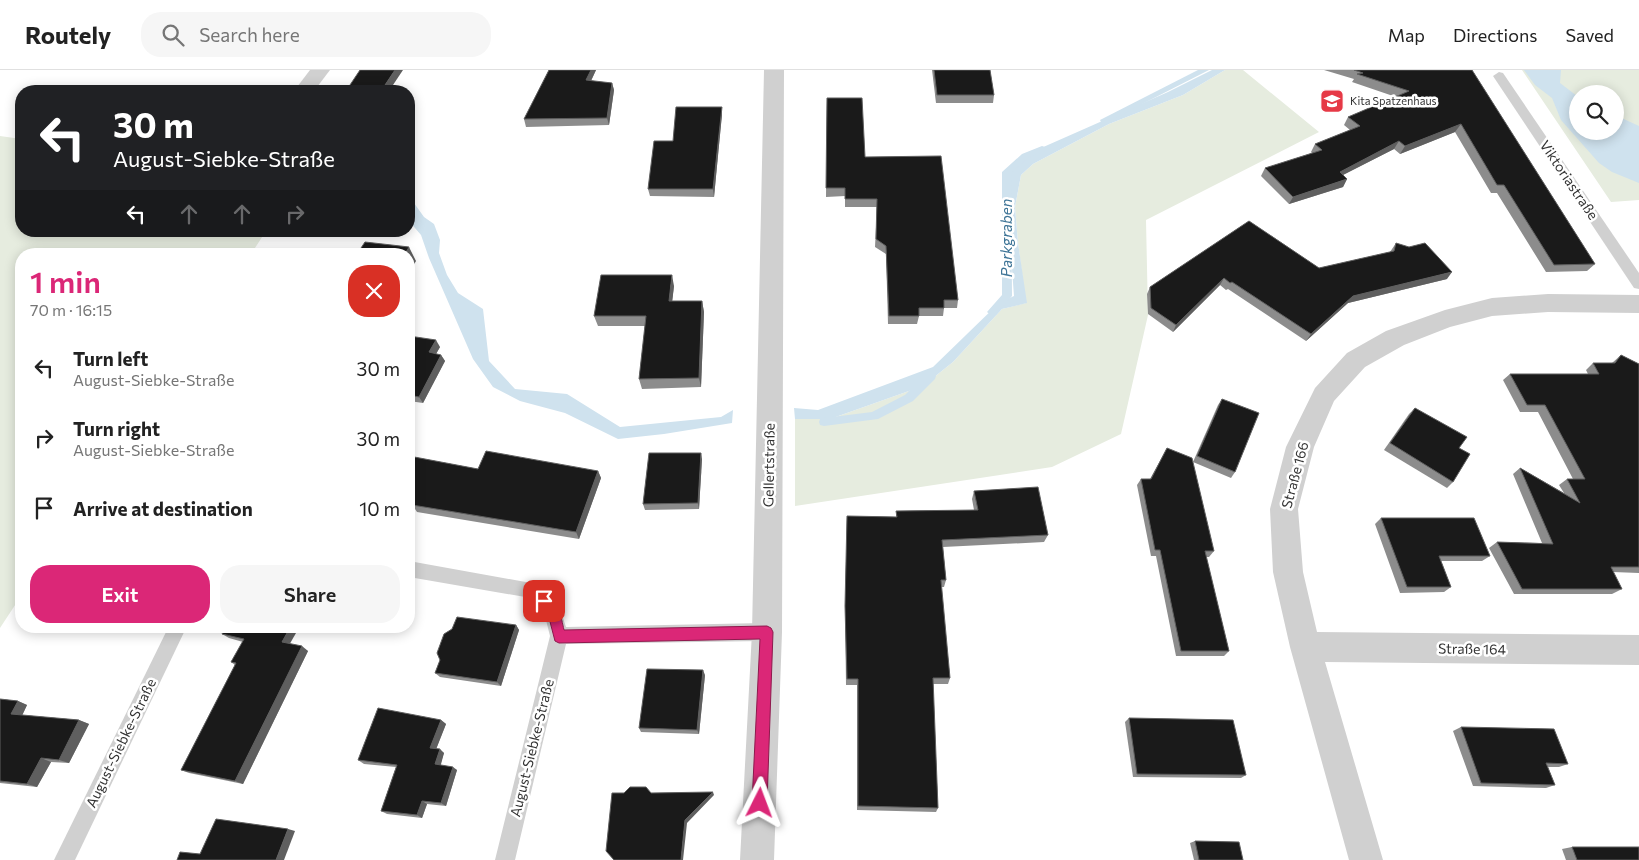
<!DOCTYPE html>
<meta charset="utf-8">
<style>
:root{--surface:#fff;--page:#f6f6f6;--text:#222;--muted:#767676;--line:#e0e0e0;--accent:#db2777}
body{margin:0;font-family:Commissioner,sans-serif;background:var(--page);color:var(--text);height:100vh;display:flex;flex-direction:column;font-size:19px;white-space:nowrap}
*{box-sizing:border-box;margin:0}
p{font-size:16px;color:var(--muted)}
.icon{flex:none;width:28px;height:28px;fill:none;stroke:currentColor;stroke-width:2;stroke-linecap:round;stroke-linejoin:round}
.map{position:relative;flex:1;overflow:hidden}
.panel{position:absolute;left:15px;top:178px;width:400px;height:385px;display:flex;flex-direction:column;background:var(--surface);border-radius:20px;box-shadow:0 2px 12px #0003}
.panel>*{flex:none}
.top-card{position:absolute;left:15px;top:15px;width:400px;height:152px;border-radius:20px;box-shadow:0 2px 12px #0003;background:#202124;color:#fff;overflow:hidden}
.tools{position:absolute;left:1569px;top:15px;display:grid;gap:10px}
.tools a{display:grid;place-items:center;width:55px;height:55px;border-radius:50%;background:var(--surface);box-shadow:0 2px 12px #0003;font-size:25px}
.pin{position:absolute;display:grid;place-items:center;width:42px;height:42px;color:#fff;margin:-21px;border-radius:10px;box-shadow:0 2px 8px #0006}
.me{position:absolute;width:55px;margin:-28px;rotate:3deg;stroke-linejoin:round;filter:drop-shadow(0 0 4px #0008)}
.turn{display:flex;align-items:center;gap:18px;height:105px;padding:0 15px;font-size:22px}
.turn .icon{width:65px;height:65px;stroke-width:2.5}
.turn b{display:block;font-size:35px;line-height:42px}
.lanes{display:flex;align-items:center;height:48px;padding:0 15px;background:#0003;justify-content:center;gap:25px;direction:ltr}
.lanes .off{opacity:.35}
.round{display:grid;place-items:center;flex:none;width:52px;height:52px;border-radius:20px;background:var(--page)}
.summary{display:flex;align-items:center;justify-content:space-between;height:85px;padding:0 15px}
h1{font-size:30px;font-weight:600;line-height:38px;color:var(--accent)}
.cta{display:flex;gap:10px;margin-top:auto;padding:10px 15px}
.cta a{flex:1;height:58px;border-radius:20px;background:var(--accent);color:#fff;font-size:20px;font-weight:600;line-height:58px;text-align:center}
.cta a+a{background:var(--page);color:var(--text)}
ul{padding:0;list-style:none}
li{display:flex;align-items:center;gap:15px;height:70px;padding:0 15px}
li div{flex:1}
li b{display:block;font-size:19px}
li em{font-style:normal}
header{display:flex;align-items:center;gap:30px;box-sizing:border-box;height:70px;padding:0 25px;background:var(--surface);border-bottom:1px solid var(--line)}
header strong{font-size:24px}
nav{display:flex;gap:28px;margin-inline-start:auto;font-size:18px}
.search{width:350px;height:45px;background:var(--page);display:flex;align-items:center;gap:12px;box-sizing:border-box;padding:0 18px;border-radius:20px;color:var(--muted);font-size:19px}
.map>svg:first-child{display:block}
.green{fill:#e6ecdf;fill-rule:evenodd}
.water{fill:#cfe2ee}
.lines{fill:none;stroke-linecap:round;stroke-linejoin:round}
.stream{fill:#cfe2ee;fill-rule:evenodd}
.lane{fill:#d0d0d0;fill-rule:evenodd}
.street{fill:#d0d0d0;fill-rule:evenodd}
.wall{fill:#8c8c8c}
.shaded-wall{fill:#5f5f5f}
.building{fill:#1a1a1a;stroke:#5f5f5f}
.route{fill:#db2777;stroke:#8e194d}
.labels{text-anchor:middle;stroke-width:5;stroke-linejoin:round;paint-order:stroke}
.far-poi-label{font-size:11px;fill:#333;stroke:#fff;text-anchor:start}
.street-label{font-size:14px;fill:#333;stroke:#fff}
.water-label{font-size:15px;font-style:italic;fill:#3f7597;stroke:#fff}
</style>
<header>
<strong>Routely</strong>
<div class="search"><svg class="icon" aria-label="search" viewBox="0 0 24 24"><circle cx="10" cy="10" r="6"/><path d="M15 15l6 6"/></svg>Search here</div>
<nav><a>Map</a><a>Directions</a><a>Saved</a></nav>
</header>
<div class="map">
<svg width="1639" height="790" viewBox="0 0 1639 790">
<rect width="100%" height="100%" fill="#fff"/>
<g class="green">
<polygon points="1225,0 1243,0 1319,62 1146,150 1148,245 1121,364 1052,397 795,436 795,349 830,349 923,316 953,292 1002,239 1026,233 1018,173 1015,137 1021,105 1033,94 1109,54 1183,25"/>
<path d="M1522,0H1639V130L1611,132ZM1578,24H1615V61H1578Z"/>
<polygon points="0,66 21,69 21,161 266,161 251,184 21,184 21,526 0,558"/>
</g>
<g class="water">
<polygon points="1212,0 1225,0 1183,25 1109,54 1033,94 1021,105 1015,137 1018,173 1027,233 1002,239 953,292 923,316 830,349 795,349 794,338 818,340 933,297 999,233 1014,226 1005,105 1012,97 1032,82 1168,22"/>
<polygon points="1524,0 1561,0 1560,13 1577,26 1578,61 1615,61 1615,45 1639,56 1639,113 1612,102 1599,93 1561,50 1552,28 1535,15"/>
<polygon points="409,126 424,147 434,154 440,170 439,183 447,205 458,223 483,239 489,291 515,319 567,324 620,357 721,347 733,340 732,353 664,364 618,369 565,343 520,331 493,317 473,289 429,188 421,165 409,151"/>
</g>
<g class="lines">
<g class="stream">
<polygon points="1198,0 1209,0 1107,52 1101,52 1100,50"/>
<polygon points="1042,76 1045,77 1045,81 1028,88 1011,103 1012,226 996,245 992,246 987,242 1002,225 1002,102 1022,84"/>
<polygon points="931,302 935,303 936,306 935,309 913,331 878,349 824,356 820,355 819,352 820,349 824,348 872,342 905,325 927,303"/>
</g>
<g class="lane">
<polygon points="1499,2 1503,3 1639,203 1639,219 1634,218 1493,6"/>
<polygon points="409,491 542,515 559,536 566,557 767,553 773,556 776,562 773,568 767,571 566,574 515,790 495,790 550,566 545,546 531,528 409,507"/>
<polygon points="169,556 187,556 75,790 54,790"/>
</g>
<g class="street">
<polygon points="310,0 330,0 314,21 294,21"/>
<polygon points="764,0 784,0 782,562 774,790 740,790 752,562"/>
<polygon points="1548,224 1639,225 1639,243 1548,242 1492,246 1450,257 1404,275 1365,297 1334,331 1314,377 1298,439 1303,502 1317,562 1639,565 1639,595 1325,592 1383,790 1349,790 1290,577 1273,502 1270,439 1286,377 1315,318 1347,283 1386,261 1445,240 1492,228"/>
</g>
</g>
<g class="wall">
<polygon points="549,0 596,0 591,11 612,13 614,20 609,55 526,57 524,49"/>
<polygon points="932,0 990,0 994,25 993,33 936,33"/>
<polygon points="1324,0 1472,0 1595,194 1587,201 1546,202 1497,123 1491,123 1455,62 1400,84 1394,79 1343,105 1347,109 1343,117 1289,134 1261,106 1265,98 1312,83 1311,82 1315,74 1350,60 1344,55 1348,47 1396,27 1352,12 1354,9"/>
<polygon points="827,28 958,230 957,238 944,238 943,246 919,246 917,254 888,254 886,184 875,177 877,137 845,137 845,126 826,127"/>
<polygon points="722,44 714,127 650,126 648,119"/>
<polygon points="1249,151 1319,198 1390,182 1396,173 1447,209 1348,233 1306,271 1228,219 1226,220 1220,215 1173,262 1148,244 1147,224 1150,217"/>
<polygon points="674,216 672,231 702,231 704,242 701,317 642,319 639,309 645,256 598,256 594,246"/>
<polygon points="409,266 440,277 436,284 441,285 445,291 423,333 409,331"/>
<polygon points="1621,285 1639,294 1639,503 1613,502 1622,519 1612,524 1514,524 1489,478 1497,472 1542,473 1513,404 1520,398 1564,423 1559,415 1567,409 1573,409 1538,342 1520,342 1503,310 1510,304 1588,304 1586,300 1593,293 1612,293"/>
<polygon points="1222,329 1235,402 1231,408 1193,392 1218,335"/>
<polygon points="1415,338 1453,412 1447,418 1384,380 1409,344"/>
<polygon points="1167,378 1214,481 1209,487 1206,487 1229,581 1224,586 1176,586 1156,486 1151,486 1137,415 1141,409 1150,409"/>
<polygon points="409,386 478,399 598,401 601,408 579,469 417,442 415,439 409,438"/>
<polygon points="702,389 699,439 645,440 643,434"/>
<polygon points="974,421 1048,465 1044,472 943,477 946,510 944,517 941,517 950,608 948,614 933,614 938,738 936,742 857,740 857,615 846,615 845,543 847,446 896,447 896,441 974,440 972,429"/>
<polygon points="1381,448 1490,486 1482,491 1441,491 1451,517 1444,522 1400,523 1375,454"/>
<polygon points="516,555 519,560 501,616 440,607 435,603 440,590"/>
<polygon points="222,564 290,574 308,581 243,714 189,703 181,700 235,595 231,592 243,572 229,568"/>
<polygon points="705,605 699,664 641,662 639,658"/>
<polygon points="0,629 18,631 27,635 22,645 79,650 89,654 69,693 51,692 37,717 0,713"/>
<polygon points="1129,648 1246,705 1241,708 1133,707 1125,652"/>
<polygon points="441,650 446,654 436,679 444,683 440,695 457,700 446,736 427,734 422,748 387,744 381,741 396,697 364,694 358,690"/>
<polygon points="1461,657 1568,694 1559,697 1548,697 1555,715 1546,718 1473,716 1453,661"/>
<polygon points="1195,771 1243,790 1194,790 1190,773"/>
<polygon points="1572,777 1639,790 1566,790 1562,779"/>
</g>
<g class="shaded-wall">
<polygon points="395,0 403,0 389,21 381,21"/>
<polygon points="591,0 596,0 588,17 586,10"/>
<polygon points="612,13 614,20 609,55 607,48"/>
<polygon points="722,37 722,44 714,127 713,119"/>
<polygon points="1461,54 1455,62 1400,84 1405,76"/>
<polygon points="1399,71 1394,79 1335,109 1340,102"/>
<polygon points="1347,109 1343,117 1289,134 1293,127"/>
<polygon points="409,177 416,191 409,203 409,184 405,184"/>
<polygon points="1452,202 1447,209 1348,233 1306,271 1311,264 1353,226"/>
<polygon points="672,205 674,216 671,242 669,231"/>
<polygon points="1224,208 1220,215 1173,262 1176,255"/>
<polygon points="702,231 704,242 701,317 699,308"/>
<polygon points="436,270 440,277 433,289 429,282"/>
<polygon points="441,285 445,291 423,333 419,327"/>
<polygon points="701,383 702,389 699,439 698,433"/>
<polygon points="598,401 601,408 579,469 576,462"/>
<polygon points="516,555 519,560 501,616 497,612"/>
<polygon points="291,556 300,556 288,577 282,572"/>
<polygon points="302,576 308,581 243,714 235,711"/>
<polygon points="703,600 705,605 699,664 697,660"/>
<polygon points="18,631 27,635 21,648 11,644"/>
<polygon points="79,650 89,654 69,693 59,690"/>
<polygon points="441,650 446,654 435,682 430,678"/>
<polygon points="440,679 444,683 440,698 435,694"/>
<polygon points="41,688 51,692 37,717 27,714"/>
<polygon points="453,697 457,700 446,736 441,733"/>
<polygon points="713,722 714,725 687,753 683,790 681,790 685,750"/>
<polygon points="422,731 427,734 422,748 417,745"/>
<polygon points="288,759 295,761 284,790 276,790"/>
</g>
<g class="building">
<polygon points="360,0 395,0 381,21 346,21"/>
<polygon points="549,0 591,0 586,10 612,13 607,48 524,49"/>
<polygon points="934,0 990,0 994,25 937,25"/>
<polygon points="1354,0 1472,0 1595,194 1554,195 1504,115 1497,115 1461,54 1405,76 1399,71 1340,102 1347,109 1293,127 1265,98 1322,80 1315,74 1360,56 1348,47 1409,21 1357,4 1363,3"/>
<polygon points="827,28 862,28 865,87 941,86 958,230 944,230 944,238 919,238 919,246 889,246 886,176 876,169 877,129 845,129 845,118 826,118"/>
<polygon points="676,37 722,37 713,119 648,119 654,71 673,71"/>
<polygon points="1249,151 1319,198 1394,181 1396,173 1409,177 1425,173 1452,202 1353,226 1311,264 1232,212 1230,213 1224,208 1176,255 1151,238 1150,217"/>
<polygon points="365,172 409,177 405,184 357,184"/>
<polygon points="601,205 672,205 669,231 702,231 699,308 639,309 646,246 594,246"/>
<polygon points="409,266 436,270 429,282 441,285 419,327 409,325"/>
<polygon points="1621,285 1639,294 1639,497 1611,497 1622,519 1522,519 1497,472 1553,474 1520,398 1580,433 1567,409 1585,409 1545,335 1527,335 1510,304 1599,304 1593,293 1615,293"/>
<polygon points="1222,329 1259,343 1235,402 1197,386"/>
<polygon points="1415,338 1467,367 1459,378 1470,384 1453,412 1390,373"/>
<polygon points="1167,378 1192,388 1214,481 1205,481 1229,581 1181,581 1160,480 1155,480 1141,409 1151,409"/>
<polygon points="486,381 598,401 576,462 412,435 412,433 409,432 409,386 478,399"/>
<polygon points="649,383 701,383 698,433 643,434"/>
<polygon points="1038,417 1048,465 942,470 946,510 941,510 950,608 933,608 938,738 858,736 858,609 847,609 845,536 847,446 897,447 896,441 978,440 974,421"/>
<polygon points="1381,448 1474,448 1490,486 1439,486 1451,517 1407,517"/>
<polygon points="457,547 516,555 497,612 435,603 440,590 437,583 444,564 452,559"/>
<polygon points="226,556 291,556 282,572 302,576 235,711 181,700 236,593 231,592 244,569 222,564"/>
<polygon points="647,599 703,600 697,660 639,658"/>
<polygon points="0,629 18,631 11,644 79,650 59,690 41,688 27,714 0,711"/>
<polygon points="378,638 441,650 430,678 440,679 435,694 453,697 441,733 422,731 417,745 381,741 397,695 358,690"/>
<polygon points="1129,648 1233,650 1246,705 1137,704"/>
<polygon points="1461,657 1554,659 1568,694 1546,693 1555,715 1481,713"/>
<polygon points="630,717 646,717 651,723 713,722 685,750 681,790 614,790 606,781 612,723 624,723"/>
<polygon points="216,749 288,759 276,790 177,790 180,782 200,784"/>
<polygon points="1195,771 1239,772 1243,790 1199,790"/>
<polygon points="1572,777 1639,777 1639,790 1577,790"/>
</g>
<path class="route" d="M544,525C559,531 561,547 564,560L767,556L771,558L773,562L767,733L764,738L760,740L755,738L752,733L760,569L559,573L555,571L548,544L538,531L540,527Z"/>
<defs>
<g id="school-square" transform="scale(1.25)"><rect x="-9" y="-9" width="18" height="18" rx="4" fill="#e63946" stroke="#fff"/><path d="M0-5L7-2L0 1L-7-2ZM-4 1L0 2.5L4 1V4Q0 6-4 4Z" fill="#fff"/></g>
</defs>
<g fill-rule="evenodd">
<use href="#school-square" x="1332" y="31"/>
</g>
<g class="labels">
<g class="far-poi-label">
<text x="1350" y="35">Kita Spatzenhaus</text>
</g>
<g class="street-label">
<text transform="translate(1569 110) rotate(56)" y="5">Viktoriastraße</text>
<text transform="translate(769 395) rotate(-89)" y="5">Gellertstraße</text>
<text transform="translate(1295 405) rotate(-75)" y="5">Straße 166</text>
<text transform="translate(1472 579) rotate(1)" y="5">Straße 164</text>
<text transform="translate(121 673) rotate(-64)" y="5">August-Siebke-Straße</text>
<text transform="translate(532 678) rotate(-76)" y="5">August-Siebke-Straße</text>
</g>
<g class="water-label">
<text transform="translate(1007 168) rotate(-90)" y="5">Parkgraben</text>
</g>
</g>
</svg>
<div class="tools">
<a><svg class="icon" aria-label="search" viewBox="0 0 24 24"><circle cx="10" cy="10" r="6"/><path d="M15 15l6 6"/></svg></a>
</div>
<div class="pin" style="left:544px;top:531px;background:#d93025"><svg class="icon" aria-label="arrive" viewBox="0 0 24 24"><path d="M6 21V4h12l-3 4 3 4H6"/></svg></div>
<svg class="me" style="left:760px;top:733px" viewBox="-20 -20 40 40"><path d="M0-17L14 15 0 8-14 15z" fill="#db2777" stroke="#fff" stroke-width="4"/></svg>
<div class="top-card">
<div class="turn"><svg class="icon" aria-label="left" viewBox="0 0 24 24"><path d="M17 20v-9H6M10 6l-5 5 5 5"/></svg><div><b>30 m</b>August-Siebke-Straße</div></div>
<div class="lanes"><svg class="icon" aria-label="left" viewBox="0 0 24 24"><path d="M17 20v-9H6M10 6l-5 5 5 5"/></svg><svg class="icon off" aria-label="ahead" viewBox="0 0 24 24"><path d="M12 20V5M6 11l6-6 6 6"/></svg><svg class="icon off" aria-label="ahead" viewBox="0 0 24 24"><path d="M12 20V5M6 11l6-6 6 6"/></svg><svg class="icon off" aria-label="right" viewBox="0 0 24 24"><path d="M7 20v-9h11M14 6l5 5-5 5"/></svg></div>
</div>
<section class="panel">
<div class="summary"><div><h1>1 min</h1><p>70 m · 16:15</p></div><a class="round" style="background:#d93025;color:#fff"><svg class="icon" aria-label="close" viewBox="0 0 24 24"><path d="M6 6l12 12M18 6L6 18"/></svg></a></div>
<ul>
<li><svg class="icon" aria-label="left" viewBox="0 0 24 24"><path d="M17 20v-9H6M10 6l-5 5 5 5"/></svg><div><b>Turn left</b><p>August-Siebke-Straße</p></div><em>30 m</em></li>
<li><svg class="icon" aria-label="right" viewBox="0 0 24 24"><path d="M7 20v-9h11M14 6l5 5-5 5"/></svg><div><b>Turn right</b><p>August-Siebke-Straße</p></div><em>30 m</em></li>
<li><svg class="icon" aria-label="arrive" viewBox="0 0 24 24"><path d="M6 21V4h12l-3 4 3 4H6"/></svg><div><b>Arrive at destination</b></div><em>10 m</em></li>
</ul>
<div class="cta"><a>Exit</a><a>Share</a></div>
</section>
</div>
